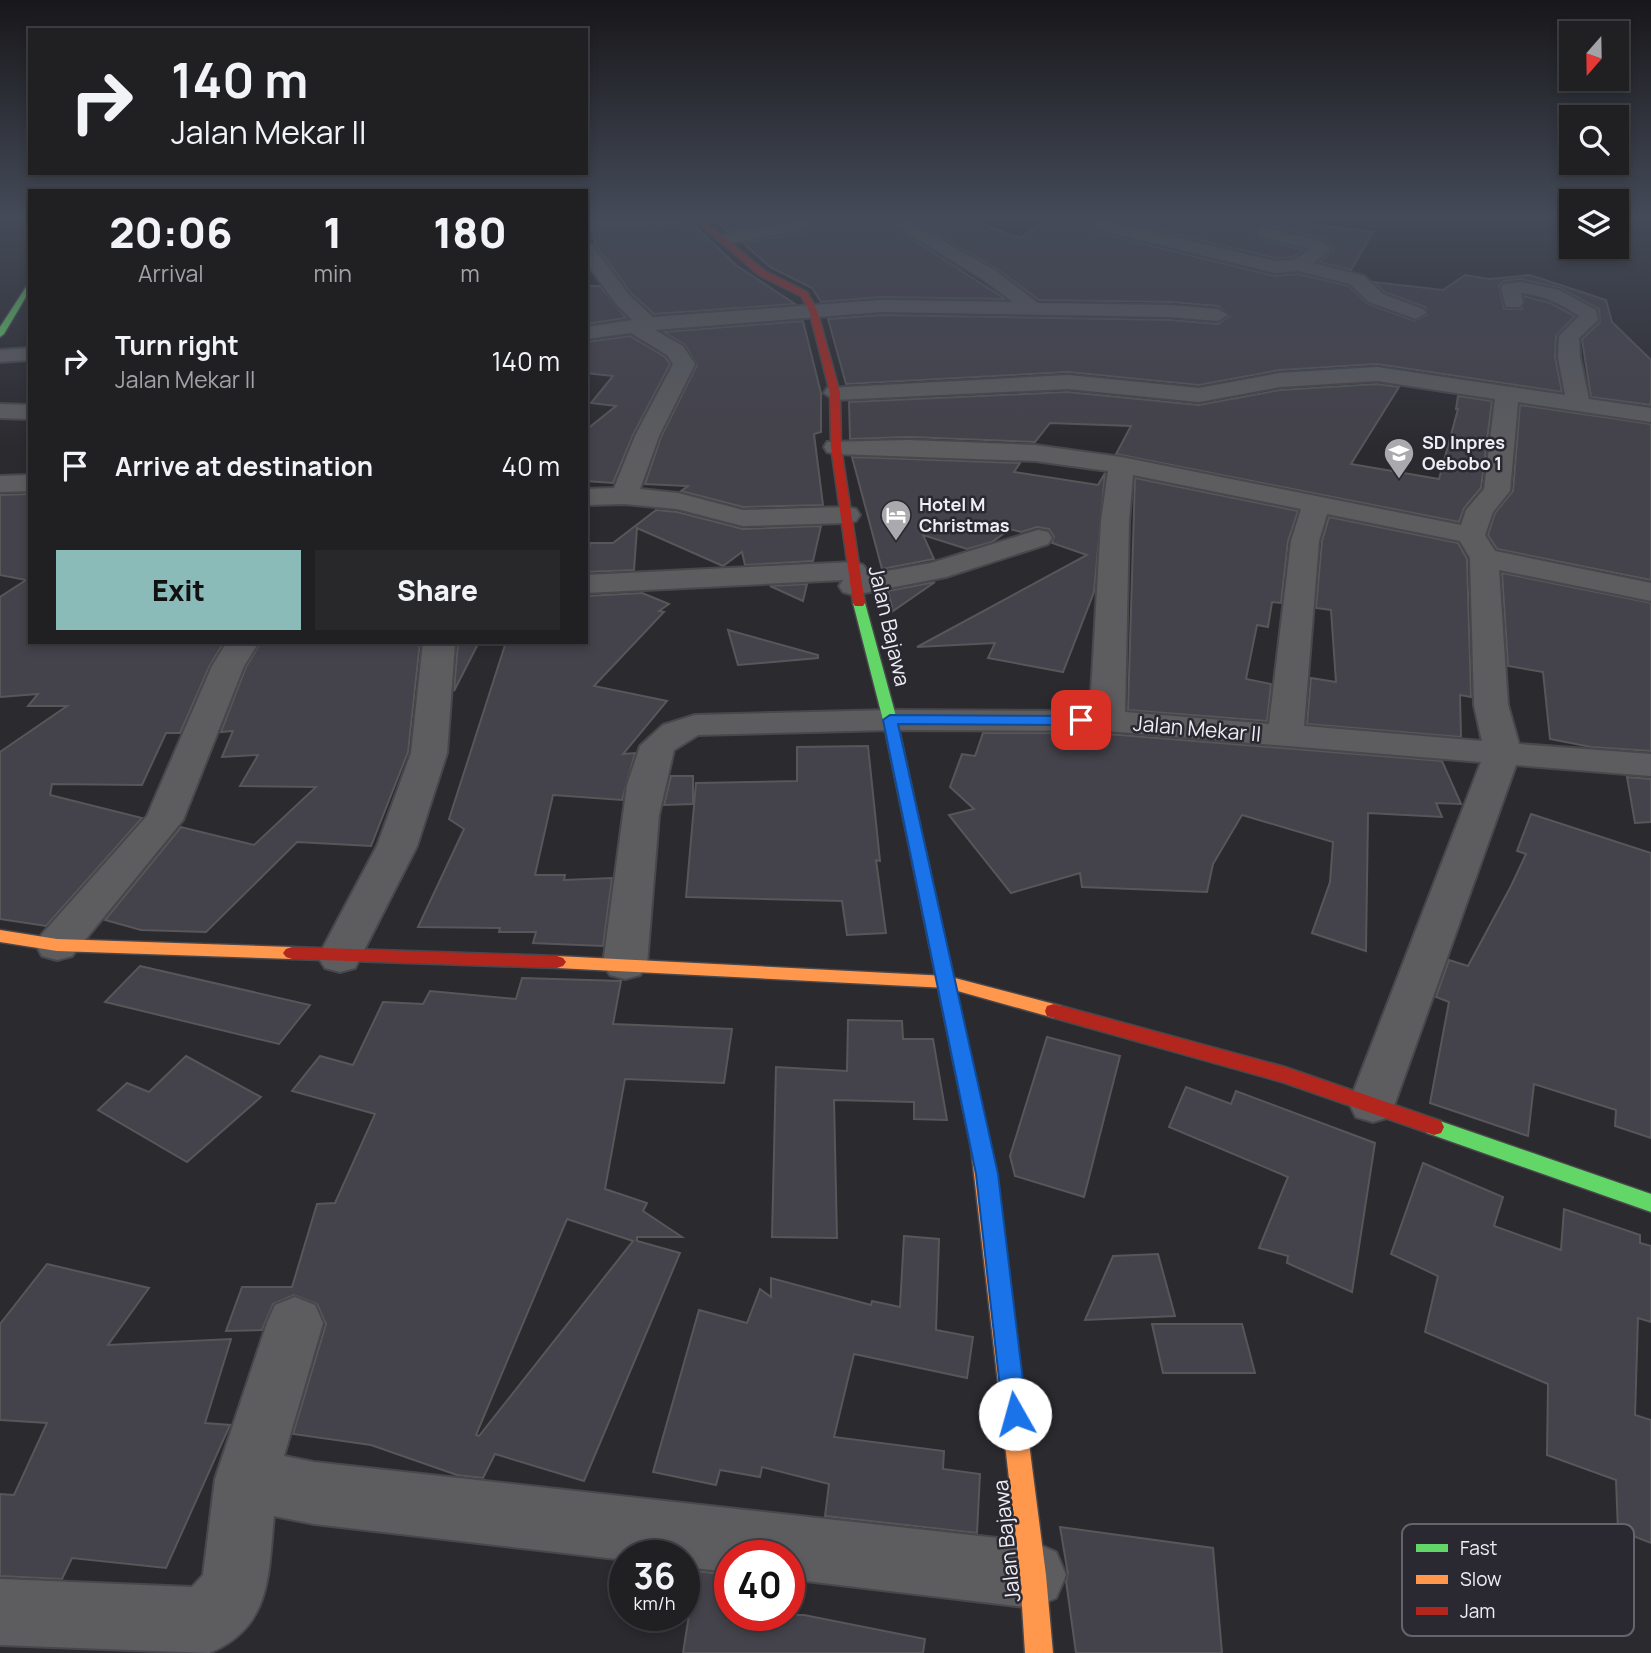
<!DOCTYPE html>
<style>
:root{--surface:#202023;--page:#28282b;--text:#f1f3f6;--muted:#a2a3a6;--line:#3d3e41;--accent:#8bbbb9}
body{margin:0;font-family:Manrope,sans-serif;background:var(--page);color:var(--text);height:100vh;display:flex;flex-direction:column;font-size:26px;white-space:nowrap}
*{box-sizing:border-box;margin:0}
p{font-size:23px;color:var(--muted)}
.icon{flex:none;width:38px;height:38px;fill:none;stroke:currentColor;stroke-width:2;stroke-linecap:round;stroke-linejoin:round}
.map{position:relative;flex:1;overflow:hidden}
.side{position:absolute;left:28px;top:189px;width:560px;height:455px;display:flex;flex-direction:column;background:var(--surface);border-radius:0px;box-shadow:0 4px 10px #0003,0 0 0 2px var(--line)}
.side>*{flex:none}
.guide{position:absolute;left:28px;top:28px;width:560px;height:147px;border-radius:0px;box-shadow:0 4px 10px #0003,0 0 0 2px var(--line);background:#202023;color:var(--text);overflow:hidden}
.needle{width:46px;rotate:200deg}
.tools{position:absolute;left:1559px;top:21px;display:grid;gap:14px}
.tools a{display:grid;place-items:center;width:70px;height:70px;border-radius:0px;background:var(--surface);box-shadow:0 4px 10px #0003,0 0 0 2px var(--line);font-size:35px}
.speed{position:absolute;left:609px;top:1540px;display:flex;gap:14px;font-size:35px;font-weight:700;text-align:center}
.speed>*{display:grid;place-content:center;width:91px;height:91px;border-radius:50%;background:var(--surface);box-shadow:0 4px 10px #0003,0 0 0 2px var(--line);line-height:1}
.speed small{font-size:18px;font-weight:400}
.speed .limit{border:10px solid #d22;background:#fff;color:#111}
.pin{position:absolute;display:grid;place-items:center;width:60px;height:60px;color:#fff;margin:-30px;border-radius:14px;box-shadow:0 4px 10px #0006}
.me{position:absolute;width:77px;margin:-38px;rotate:353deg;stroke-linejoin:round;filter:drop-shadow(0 0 5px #0008)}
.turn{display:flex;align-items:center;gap:24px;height:147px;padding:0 28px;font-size:32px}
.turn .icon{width:91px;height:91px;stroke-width:2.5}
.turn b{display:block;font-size:49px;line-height:60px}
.eta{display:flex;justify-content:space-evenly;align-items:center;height:119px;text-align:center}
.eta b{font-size:42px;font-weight:800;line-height:49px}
.primary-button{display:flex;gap:14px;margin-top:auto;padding:14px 28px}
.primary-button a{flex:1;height:80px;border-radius:0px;background:var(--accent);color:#111;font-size:28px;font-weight:800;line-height:80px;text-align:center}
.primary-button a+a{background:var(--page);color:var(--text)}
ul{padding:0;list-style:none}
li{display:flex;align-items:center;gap:21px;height:105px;padding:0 28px}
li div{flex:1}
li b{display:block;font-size:26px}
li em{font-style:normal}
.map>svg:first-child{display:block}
.building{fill:#44424a;stroke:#57575a;stroke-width:2;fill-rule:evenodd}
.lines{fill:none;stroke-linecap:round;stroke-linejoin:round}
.street-casing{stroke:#48474b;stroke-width:4}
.fast-casing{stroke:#48474b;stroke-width:3}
.slow-casing{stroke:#48474b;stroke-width:3}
.jam-casing{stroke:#48474b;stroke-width:3}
.street{fill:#5d5d60;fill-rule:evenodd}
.fast{fill:#63d668;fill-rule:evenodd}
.slow{fill:#ff974d;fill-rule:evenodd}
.jam{fill:#b3261e;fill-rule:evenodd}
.route{fill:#1a73e8;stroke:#114b97;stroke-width:2}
.labels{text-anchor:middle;stroke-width:5;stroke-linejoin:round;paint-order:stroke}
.far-poi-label{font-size:18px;font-weight:bold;fill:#eeedf3;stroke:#2a2831;text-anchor:start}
.street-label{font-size:21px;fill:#eeedf3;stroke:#2a2831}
.key{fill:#2a2831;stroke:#65636b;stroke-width:2}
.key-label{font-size:19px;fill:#eeedf3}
</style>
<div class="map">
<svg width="1651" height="1653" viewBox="0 0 1651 1653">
<rect width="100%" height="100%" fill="#2b2a2f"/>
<g class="building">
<polygon points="713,218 796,218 728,231"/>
<polygon points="850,218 880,218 1005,299 881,297 821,302 812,288 770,267 743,243 839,226"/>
<polygon points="965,218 1020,238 1049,218 1063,218 1066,225 1274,276 1298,274 1349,286 1368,304 1415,321 1427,315 1425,307 1384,292 1374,282 1443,290 1465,275 1489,279 1530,275 1606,300 1612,322 1651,360 1651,405 1591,397 1582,339 1600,322 1599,309 1560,288 1521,279 1504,281 1499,286 1504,309 1522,309 1524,296 1550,303 1575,316 1556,336 1555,357 1562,392 1377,364 1280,370 1199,385 1068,372 846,384 828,319 881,315 1170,320 1218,324 1230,316 1218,306 1170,302 1039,300 997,269 920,225"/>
<polygon points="1107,218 1261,218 1373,232 1351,270 1319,262 1334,250 1325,239 1268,225 1256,231 1259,239 1304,250 1293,257 1275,258"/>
<polygon points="695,226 736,265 795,304 654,314 632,294 596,246 592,231"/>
<polygon points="586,286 600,286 626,318 586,324"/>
<polygon points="803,321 821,393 821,432 814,434 823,505 743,507 681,491 688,486 645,484 661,437 697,365 685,345 664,332"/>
<polygon points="630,336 665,357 670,364 633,435 613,483 586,481 586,430 616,406 591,403 613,376 586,373 586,342"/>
<polygon points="1377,384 1399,387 1351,464 1439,479 1458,409 1456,409 1458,396 1492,401 1481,488 1464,508 1459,522 1116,454 1131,426 1050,423 1035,442 909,437 850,439 849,402 1068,392 1199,405 1280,390"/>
<polygon points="1520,405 1651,424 1651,580 1497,549 1488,535 1495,513 1513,491"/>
<polygon points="852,457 1020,463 1014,472 1098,485 1105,473 1094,592 1063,672 988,658 995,643 917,647 1087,555 1052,543 1054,537 1049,529 1037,527 1021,532 1010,529 992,542 967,549 923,535 934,559 882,569"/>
<polygon points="1135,478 1298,511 1288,541 1281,603 1272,602 1268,627 1257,625 1246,679 1271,684 1267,721 1128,710"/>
<polygon points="30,494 30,642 224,642 210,665 180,733 166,733 142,785 52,784 50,795 142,818 46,926 0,919 0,752 67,706 28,706 38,694 0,697 0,597 26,580 0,575 0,495"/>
<polygon points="656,510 677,512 743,529 821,526 813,561 745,565 742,552 723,566 637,528 634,570 586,572 590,543 613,543"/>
<polygon points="1329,517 1458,543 1467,559 1471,697 1460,695 1461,737 1307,724 1311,678 1336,682 1331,610 1316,608 1322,541"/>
<polygon points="1502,573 1651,603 1651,751 1591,747 1550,739 1543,672 1508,666"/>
<polygon points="935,582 893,611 888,591"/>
<polygon points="807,584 803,601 770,586"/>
<polygon points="642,593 669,604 659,611 664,612 594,686 667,701 623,754 635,753 622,800 553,795 535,875 565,875 564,880 612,878 603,946 533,943 536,932 499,932 500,928 418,927 464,829 449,819 506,642 586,642 586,596"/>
<polygon points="728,630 818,655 818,658 738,665"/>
<polygon points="261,642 420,642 408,752 371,846 297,842 206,932 141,930 105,920 181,827 254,845 316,787 240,786 258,755 222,757 233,731 221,732 246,667"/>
<polygon points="458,642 479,642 454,691"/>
<polygon points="983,733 1052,733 1107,742 1108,734 1442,761 1461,804 1436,803 1442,817 1368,813 1366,951 1312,933 1330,882 1333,842 1242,815 1213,864 1207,892 1082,887 1080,873 1011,893 949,815 974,809 950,787 962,754 975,756"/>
<polygon points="868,746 880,861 876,860 886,933 847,935 842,901 686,897 696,783 797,781 797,747"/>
<polygon points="671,776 693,776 693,804 664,805"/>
<polygon points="1627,777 1651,779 1651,822 1635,823"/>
<polygon points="1531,814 1651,853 1651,1138 1615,1126 1616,1110 1534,1084 1528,1136 1430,1103 1449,1002 1436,997 1449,960 1468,966 1511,886 1526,854 1517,851"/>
<polygon points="140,966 310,1005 279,1044 105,1002"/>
<path d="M522,978L621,981L613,1024L732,1029L724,1083L625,1079L605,1189L647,1203L643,1211L682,1237H637V1241L680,1253L584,1481L495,1454L483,1478L457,1475L371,1445L293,1434L326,1324L317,1304L294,1295L273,1304L262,1330L226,1331L242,1287H292L317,1204L335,1203L375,1114L292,1091L320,1056L353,1065L383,1002L423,1004L430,991L516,999ZM567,1219L633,1241L479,1436L476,1435Z"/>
<polygon points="848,1020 902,1021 903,1039 933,1039 947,1120 914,1119 914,1102 834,1100 837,1238 772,1237 776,1067 847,1071"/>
<polygon points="1047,1037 1120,1056 1084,1197 1015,1176 1010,1156"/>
<polygon points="186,1056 261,1097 187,1162 98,1110 127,1083 149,1092"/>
<polygon points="1186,1087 1231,1104 1236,1091 1375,1143 1352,1292 1287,1263 1288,1256 1259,1248 1288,1177 1169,1127"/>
<polygon points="1423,1163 1503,1197 1494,1226 1561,1250 1564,1209 1640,1235 1640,1243 1651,1246 1651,1322 1638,1318 1635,1415 1651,1420 1651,1543 1618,1530 1616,1480 1547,1455 1548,1384 1425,1332 1438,1276 1391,1254"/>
<polygon points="904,1236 939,1239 936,1330 973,1337 967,1378 854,1354 834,1437 944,1451 943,1469 980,1474 977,1533 825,1516 829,1484 762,1467 760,1477 720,1470 716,1485 653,1472 699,1310 747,1323 760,1289 771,1297 771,1278 871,1305 872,1301 900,1307"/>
<polygon points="1158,1254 1175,1316 1085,1320 1113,1256"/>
<polygon points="47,1264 149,1288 108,1345 231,1339 205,1423 230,1425 166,1568 72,1558 62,1579 0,1576 0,1494 14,1495 47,1423 0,1420 0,1324"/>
<polygon points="1152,1324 1242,1324 1255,1373 1163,1373"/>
<polygon points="1060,1527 1213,1548 1222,1653 1076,1653 1066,1581 1068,1574"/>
<polygon points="696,1571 730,1575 730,1615 804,1615 925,1639 923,1653 683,1653"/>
</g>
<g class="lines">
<g class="street-casing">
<g id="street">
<polygon points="709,218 701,223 586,229 586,219"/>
<polygon points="811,218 847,218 839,223 726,244 717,239 726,234"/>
<polygon points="883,218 903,218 996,271 1038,303 1170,305 1218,309 1228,315 1218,321 1170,317 881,312 655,330 683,346 695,364 659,436 640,489 678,493 743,510 846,507 856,509 860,515 856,521 846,523 743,526 677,509 624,504 586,505 586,489 614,488 635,436 673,364 667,355 631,333 586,339 586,327 632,320 616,304 586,262 586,244 592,245 630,296 653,317 881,300 1013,302 982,279"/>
<polygon points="1065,218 1095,218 1275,261 1294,260 1310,249 1261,237 1258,233 1261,229 1267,228 1324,242 1331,250 1313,263 1364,276 1383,294 1423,309 1426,313 1416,319 1369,302 1350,284 1298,271 1275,273 1067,222"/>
<path d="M1521,282L1559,290L1596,310L1598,320L1579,338L1580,357L1589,399L1651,408V422L1518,402L1510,491L1493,512L1485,535L1495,551L1651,583V601L1499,570L1508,705L1519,744L1651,754V776L1516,765L1390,1117L1373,1122L1356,1117L1349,1103L1481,762L1107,731L890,730L698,735L674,750L659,815L647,964L640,975L625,979L610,975L603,964L627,785L640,746L663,725L695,715L890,710L1090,711L1101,521L1108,471L1035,461L836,454L827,452L824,447L827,442L909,440L1035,445L1121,457L1461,525L1466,510L1484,489L1495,399L1377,381L1280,387L1199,402L1068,389L835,400L824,393L827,388L1068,375L1199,388L1280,373L1377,367L1565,395L1558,357L1559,336L1579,316C1561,304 1543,295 1521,293L1523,303L1520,307H1506L1501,288L1504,284ZM1133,475L1301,509L1291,541L1269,724L1125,712L1129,521ZM1327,514L1460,541L1470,558L1474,705L1482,741L1304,726L1319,541Z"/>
<polygon points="30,348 30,360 0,362 0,350"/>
<polygon points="0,404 30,405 30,419 0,418"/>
<polygon points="30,475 30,491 0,492 0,476"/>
<polygon points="1038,530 1048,532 1052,538 1048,544 946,577 854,595 843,592 839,586 843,580 586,593 586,575 853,562 863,565 868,571 865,575 931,563"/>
<polygon points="227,642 259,642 244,666 183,820 72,956 57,960 42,956 36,945 42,934 147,816 212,666"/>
<polygon points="423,642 455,642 447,753 417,846 355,968 340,972 325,968 318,957 377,846 411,753"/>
<path d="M295,1297L315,1305L323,1323L284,1456L314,1462L1033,1542L1056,1552L1066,1575L1056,1598L1033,1608L789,1579V1556H730V1572L684,1567V1556H625V1560L314,1524L274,1516C268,1575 272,1627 209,1653L0,1645V1579L192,1587L203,1575L215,1479L267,1323L275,1305Z"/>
</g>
</g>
<g class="fast-casing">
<g id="fast">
<polygon points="30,281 30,290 4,334 0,337 0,327"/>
<polygon points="859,599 865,603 897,720 991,1148 988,1154 981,1156 974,1154 971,1148 883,720 853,603"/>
<polygon points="1434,1119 1651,1194 1651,1212 1427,1133 1424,1127 1427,1121"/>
</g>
</g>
<g class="slow-casing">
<g id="slow">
<polygon points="0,930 57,939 292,947 298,949 301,953 298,957 292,959 57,951 0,942"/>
<polygon points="557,956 947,976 1054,1004 1061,1006 1063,1011 1061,1016 1054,1018 947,988 557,968 551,966 548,962 551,958"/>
<polygon points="981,1140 988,1142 991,1148 1046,1575 1053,1653 1025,1653 1020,1575 971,1148 974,1142"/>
</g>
</g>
<g class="jam-casing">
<g id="jam">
<polygon points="698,218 705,218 709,225 765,271 807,292 817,310 840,393 841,447 865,603 863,606 855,606 853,603 831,447 830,393 809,310 801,296 759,275 704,227"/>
<polygon points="292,947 557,956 563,958 566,962 563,966 557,968 292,959 286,957 283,953 286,949"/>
<polygon points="1054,1004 1285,1067 1441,1121 1444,1127 1441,1133 1434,1135 1282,1082 1047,1016 1045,1011 1047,1006"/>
</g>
</g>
<use href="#street" class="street"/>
<use href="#fast" class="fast"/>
<use href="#slow" class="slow"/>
<use href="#jam" class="jam"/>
</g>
<linearGradient id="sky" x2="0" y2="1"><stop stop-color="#18171a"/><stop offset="0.48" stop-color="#444a58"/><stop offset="1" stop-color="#444a58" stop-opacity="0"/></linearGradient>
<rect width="1651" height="450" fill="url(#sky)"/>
<polygon class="route" points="890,715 1081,716 1088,720 1081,725 898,724 998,1174 1027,1414 1024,1423 1015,1426 1006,1423 1003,1414 976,1174 883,720"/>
<defs>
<g id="school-pin" transform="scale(1.575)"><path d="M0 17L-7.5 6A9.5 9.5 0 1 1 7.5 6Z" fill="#aaa9ae" stroke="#2a2831"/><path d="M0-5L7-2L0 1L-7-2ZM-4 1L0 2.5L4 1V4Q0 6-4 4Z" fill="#fff"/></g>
<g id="hotel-pin" transform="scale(1.575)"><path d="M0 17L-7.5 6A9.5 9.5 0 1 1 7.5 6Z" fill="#aaa9ae" stroke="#2a2831"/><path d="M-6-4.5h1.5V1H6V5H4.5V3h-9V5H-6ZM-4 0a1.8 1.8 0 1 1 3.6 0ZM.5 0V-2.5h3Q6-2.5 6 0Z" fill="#fff"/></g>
</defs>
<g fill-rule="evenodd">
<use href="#school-pin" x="1399" y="453"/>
<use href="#hotel-pin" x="896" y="515"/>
</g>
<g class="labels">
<g class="far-poi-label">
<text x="1422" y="449">SD Inpres<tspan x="1422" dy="21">Oebobo 1</tspan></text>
<text x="919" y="511">Hotel M<tspan x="919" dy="21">Christmas</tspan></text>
</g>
<g class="street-label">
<text transform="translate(889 626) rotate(77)" y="7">Jalan Bajawa</text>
<text transform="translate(1197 729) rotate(5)" y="7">Jalan Mekar II</text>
<text transform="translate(1007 1541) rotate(-96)" y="7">Jalan Bajawa</text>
</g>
</g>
<rect x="1402" y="1524" width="232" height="112" rx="10" class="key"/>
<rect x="1416" y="1544" width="32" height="8" fill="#63d668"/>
<rect x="1416" y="1575" width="32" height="9" fill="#ff974d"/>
<rect x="1416" y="1607" width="32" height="8" fill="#b3261e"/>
<g class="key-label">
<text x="1460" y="1555">Fast</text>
<text x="1460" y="1586">Slow</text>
<text x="1460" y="1618">Jam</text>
</g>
</svg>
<div class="tools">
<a><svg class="needle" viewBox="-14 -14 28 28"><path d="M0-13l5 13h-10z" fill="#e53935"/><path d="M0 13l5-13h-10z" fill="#a2a3a6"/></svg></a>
<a><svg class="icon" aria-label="search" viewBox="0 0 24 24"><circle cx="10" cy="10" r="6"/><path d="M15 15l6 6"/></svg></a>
<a><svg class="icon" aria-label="layers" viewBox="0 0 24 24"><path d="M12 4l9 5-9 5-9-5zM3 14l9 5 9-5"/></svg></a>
</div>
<div class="speed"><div>36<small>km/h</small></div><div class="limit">40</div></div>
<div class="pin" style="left:1081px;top:720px;background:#d93025"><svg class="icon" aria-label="arrive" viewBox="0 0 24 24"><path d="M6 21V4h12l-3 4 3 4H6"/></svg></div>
<svg class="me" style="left:1015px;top:1414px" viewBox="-20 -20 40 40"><circle r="19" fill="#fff"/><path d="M0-13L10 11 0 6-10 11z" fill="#1a73e8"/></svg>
<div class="guide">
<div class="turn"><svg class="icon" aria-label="right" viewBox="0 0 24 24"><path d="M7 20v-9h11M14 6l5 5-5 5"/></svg><div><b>140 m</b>Jalan Mekar II</div></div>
</div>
<section class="side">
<div class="eta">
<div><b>20:06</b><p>Arrival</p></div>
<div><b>1</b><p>min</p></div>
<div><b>180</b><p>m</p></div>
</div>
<ul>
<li><svg class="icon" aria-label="right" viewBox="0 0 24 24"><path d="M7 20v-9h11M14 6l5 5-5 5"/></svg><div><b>Turn right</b><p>Jalan Mekar II</p></div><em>140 m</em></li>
<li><svg class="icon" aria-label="arrive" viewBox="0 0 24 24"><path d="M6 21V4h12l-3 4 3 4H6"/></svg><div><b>Arrive at destination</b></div><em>40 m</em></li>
</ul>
<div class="primary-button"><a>Exit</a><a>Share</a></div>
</section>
</div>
